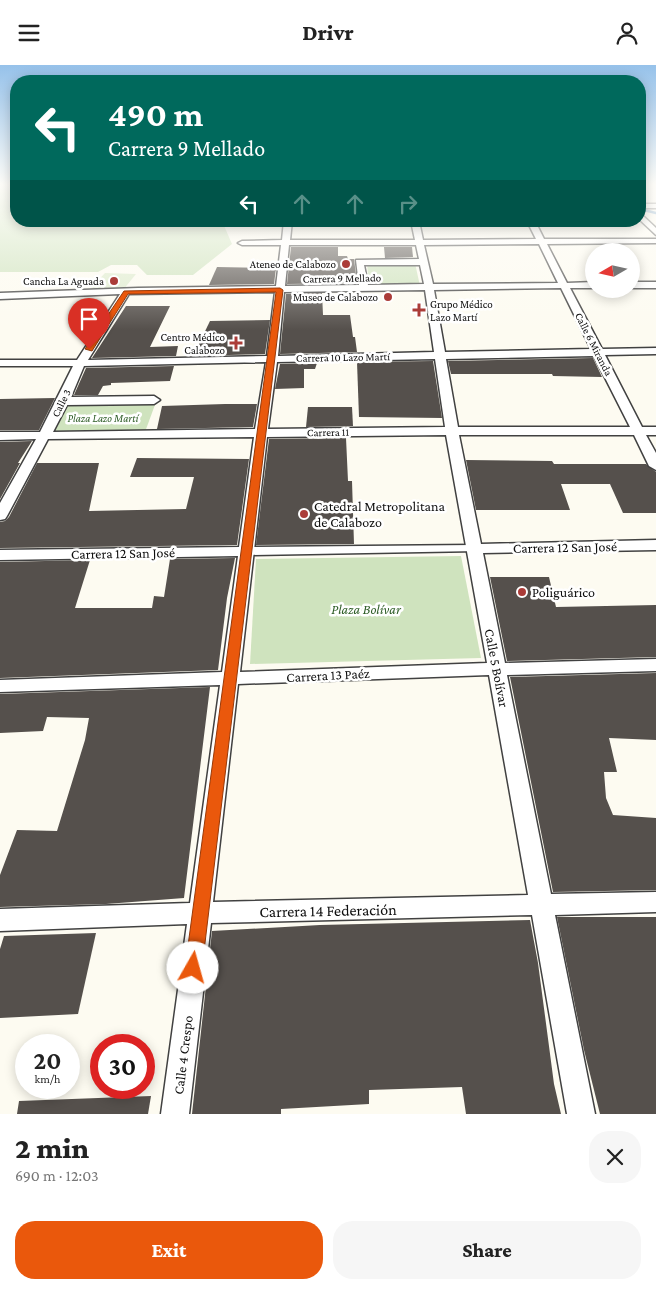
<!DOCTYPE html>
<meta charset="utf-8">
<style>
:root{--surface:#fff;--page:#f6f6f6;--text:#222;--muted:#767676;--accent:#ea580c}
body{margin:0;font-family:"Crimson Pro",serif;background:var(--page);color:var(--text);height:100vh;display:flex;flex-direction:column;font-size:19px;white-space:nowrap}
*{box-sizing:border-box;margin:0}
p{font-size:16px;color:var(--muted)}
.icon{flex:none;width:28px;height:28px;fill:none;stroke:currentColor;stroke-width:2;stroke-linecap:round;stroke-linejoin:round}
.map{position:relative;height:1049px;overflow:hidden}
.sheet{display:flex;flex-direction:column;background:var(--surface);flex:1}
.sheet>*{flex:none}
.banner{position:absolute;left:10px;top:10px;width:636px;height:152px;border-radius:20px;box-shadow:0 2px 12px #0003;background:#00695c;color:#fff;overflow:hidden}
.needle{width:32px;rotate:261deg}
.tools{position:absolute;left:585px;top:178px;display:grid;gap:10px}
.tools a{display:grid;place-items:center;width:55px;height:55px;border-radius:50%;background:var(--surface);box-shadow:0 2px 12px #0003;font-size:25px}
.speed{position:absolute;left:15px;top:969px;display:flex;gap:10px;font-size:25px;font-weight:700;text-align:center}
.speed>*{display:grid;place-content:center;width:65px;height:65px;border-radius:50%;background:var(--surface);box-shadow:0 2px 12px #0003;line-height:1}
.speed small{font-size:12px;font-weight:400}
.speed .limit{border:8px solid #d22;background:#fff;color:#111}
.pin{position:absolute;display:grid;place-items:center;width:42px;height:42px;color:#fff;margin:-51px -21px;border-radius:50% 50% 50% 0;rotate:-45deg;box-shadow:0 0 5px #0007}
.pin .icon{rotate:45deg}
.me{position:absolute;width:55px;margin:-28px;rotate:7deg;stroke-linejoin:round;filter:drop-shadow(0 0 4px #0008)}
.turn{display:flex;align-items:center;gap:18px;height:105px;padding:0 15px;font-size:22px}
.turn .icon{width:65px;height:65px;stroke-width:2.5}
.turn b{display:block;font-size:35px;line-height:42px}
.lanes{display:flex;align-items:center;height:48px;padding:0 15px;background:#0003;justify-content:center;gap:25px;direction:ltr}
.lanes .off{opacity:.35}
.round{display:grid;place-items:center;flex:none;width:52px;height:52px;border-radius:20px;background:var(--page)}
.summary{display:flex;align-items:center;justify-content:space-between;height:85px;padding:0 15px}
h1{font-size:30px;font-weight:800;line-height:38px}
.button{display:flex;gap:10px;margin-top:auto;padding:10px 15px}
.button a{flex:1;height:58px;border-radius:20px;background:var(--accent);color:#fff;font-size:20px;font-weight:800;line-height:58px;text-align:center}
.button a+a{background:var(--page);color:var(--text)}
header{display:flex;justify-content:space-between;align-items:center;height:65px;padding:0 15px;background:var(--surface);font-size:22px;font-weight:800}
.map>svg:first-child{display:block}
.green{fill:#cfe3be}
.pitch{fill:#dfeccf}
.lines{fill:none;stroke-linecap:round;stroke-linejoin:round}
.stream{stroke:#4c86bb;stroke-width:2.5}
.building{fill:#55504c}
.pedestrian-casing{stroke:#414141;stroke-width:3}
.minor-casing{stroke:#414141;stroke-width:3}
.pedestrian{fill:#fff;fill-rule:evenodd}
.minor{fill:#fff;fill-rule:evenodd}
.route{fill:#ea580c;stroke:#983908}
.poi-dot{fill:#ab3c38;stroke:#fff;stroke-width:2}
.labels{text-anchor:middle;stroke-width:5;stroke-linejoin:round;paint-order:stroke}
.far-poi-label{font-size:11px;fill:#0e0e0e;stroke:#fff;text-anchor:end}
.far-street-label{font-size:11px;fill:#0e0e0e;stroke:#fff}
.far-park-label{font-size:11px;font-style:italic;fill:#2e5d27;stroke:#fff}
.poi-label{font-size:14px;fill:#0e0e0e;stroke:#fff;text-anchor:start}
.street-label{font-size:14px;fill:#0e0e0e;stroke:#fff}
.park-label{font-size:14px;font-style:italic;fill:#2e5d27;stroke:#fff}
.near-street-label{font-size:16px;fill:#0e0e0e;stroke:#fff}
</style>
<header><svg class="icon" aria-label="menu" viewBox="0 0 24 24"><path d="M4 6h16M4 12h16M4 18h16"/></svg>Drivr<svg class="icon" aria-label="person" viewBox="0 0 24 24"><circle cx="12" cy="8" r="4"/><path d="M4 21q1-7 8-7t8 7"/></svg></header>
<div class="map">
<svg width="656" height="1049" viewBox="0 0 656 1049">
<rect width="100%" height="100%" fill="#fdfbf1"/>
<g class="green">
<polygon points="0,119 16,119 16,156 222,156 232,179 193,210 147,210 137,200 111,200 98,207 0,207"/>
<polygon points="367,198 415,198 420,221 369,221"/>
<polygon points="156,337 145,367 50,368 66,338"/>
<polygon points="461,491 481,593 250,599 256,494"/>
</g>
<polygon class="pitch" points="105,208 136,209 123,225 91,223"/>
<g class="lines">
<polyline class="stream" points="640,144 656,148"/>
</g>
<g class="building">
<polygon points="291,182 338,182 338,191 347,191 348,194 354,194 357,218 287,219"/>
<polygon points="384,182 412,182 413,192 385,193"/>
<polygon points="217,202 276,203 274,219 209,220"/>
<polygon points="322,228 323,250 350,250 353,272 355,272 357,287 280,289 286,229"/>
<polygon points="126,241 170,241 150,282 178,281 176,291 92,293"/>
<polygon points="270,255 265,289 193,291 210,256"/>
<polygon points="593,293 602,312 553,311 552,309 451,309 448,296"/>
<polygon points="433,296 442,353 359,352 357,297"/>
<polygon points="317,298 315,304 304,304 304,323 275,324 280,299"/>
<polygon points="174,301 170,316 111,318 111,320 103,321 98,330 74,330 86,303"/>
<polygon points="55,333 39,365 0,365 0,334"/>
<polygon points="225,339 257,339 253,362 157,364 162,341"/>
<polygon points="308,342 352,342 353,361 306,362"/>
<polygon points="346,373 348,416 352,416 354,479 256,480 269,374"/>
<polygon points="32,376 18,398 20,398 0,434 0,377"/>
<polygon points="137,393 249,394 237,480 0,483 0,457 5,456 9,452 37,398 99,398 89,446 186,444 194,412 130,412"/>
<polygon points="466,395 552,396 554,399 646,399 656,407 656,448 623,448 610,419 561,419 570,445 476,445"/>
<polygon points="235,493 227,533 218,605 0,613 0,497 90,495 75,543 152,543 154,531 164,532 170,494"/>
<polygon points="490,512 549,512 556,542 656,540 656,592 507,596"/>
<polygon points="656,608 656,675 609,673 617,707 604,707 606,733 613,750 656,753 656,825 553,827 510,612"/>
<polygon points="210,622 184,833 106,839 0,842 0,810 17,765 57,766 85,675 89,653 47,652 43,666 0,668 0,629"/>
<polygon points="557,852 656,852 656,1049 600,1049 584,985"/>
<polygon points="530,855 538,898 554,1019 561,1049 466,1049 462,1022 369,1025 369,1039 281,1044 281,1049 192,1049 212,866 320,860"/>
<polygon points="96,868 78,949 0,953 0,884 4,871"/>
<polygon points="151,1031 148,1049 17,1049 19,1036"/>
</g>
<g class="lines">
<g class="pedestrian-casing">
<polygon id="pedestrian" points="474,480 480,484 478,486 247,490 241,486 247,482"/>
</g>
<g class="minor-casing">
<g id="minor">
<rect x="640" y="139" width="16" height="4"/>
<polygon points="640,148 656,163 656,170 640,155"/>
<path d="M284,156H292L290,175H415L411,156H419L423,175L536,174L527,156H535L544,174H656V178L547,179L567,218L594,217V223H570L602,284L656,283V289L605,290L642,362H656V370H646L656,388V405L649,401L634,370H459L481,479L656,475V485L483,488L505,598L656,594V606L507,610L551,829L656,827V847L555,850L595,1049H567L532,850L211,858L189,1049H161L187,859L0,866V844L190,838L220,620L0,627V615L222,607L238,491L0,495V485L239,482L254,372L48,374L7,451L5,454L0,455V438L36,374L0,375V367H40L73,301H0V295H77L120,229L0,234V228L138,223L276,221L281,180H242L238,178L242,176L282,175ZM539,179L558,218L433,219L424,180ZM289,180H416L419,194L356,195L359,220L285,221ZM364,200H420L424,219L368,220ZM561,223L591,284L445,287L434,225ZM425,225L434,287L278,291L284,227ZM275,227L267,291L88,295L129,229ZM594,291L630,362H458L446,294ZM435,294L445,362L268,364L277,297ZM266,297L255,364L53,367L67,340L154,339L160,335L154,331L71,332L84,301ZM446,370L487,598L240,607L267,372ZM489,610L528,830L213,837L238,619Z"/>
<rect x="631" y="217" width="25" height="6"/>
</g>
</g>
<use href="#pedestrian" class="pedestrian"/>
<use href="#minor" class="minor"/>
</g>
<linearGradient id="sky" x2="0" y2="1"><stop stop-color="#96c2ea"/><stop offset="0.45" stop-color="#fefdf9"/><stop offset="1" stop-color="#fefdf9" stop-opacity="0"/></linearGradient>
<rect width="656" height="265" fill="url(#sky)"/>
<polygon class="route" points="280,223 283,225 202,903 200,908 193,911 187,908 185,903 276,227 128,229 92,286 85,284 124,226"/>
<g class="poi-dot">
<circle cx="346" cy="199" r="5"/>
<circle cx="114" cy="216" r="5"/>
<circle cx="388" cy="232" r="5"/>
<path d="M416.5 237.5h5v5h5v5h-5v5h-5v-5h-5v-5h5z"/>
<path d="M233.5 270.5h5v5h5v5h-5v5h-5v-5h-5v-5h5z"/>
<circle cx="304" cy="449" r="5"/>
<circle cx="522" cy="527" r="5"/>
</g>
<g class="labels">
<g class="far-poi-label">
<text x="336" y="203">Ateneo de Calabozo</text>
<text x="104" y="220">Cancha La Aguada</text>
<text x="378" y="236">Museo de Calabozo</text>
<text x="430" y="243" text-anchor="start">Grupo Médico<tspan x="430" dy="13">Lazo Martí</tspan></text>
<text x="225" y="276">Centro Médico<tspan x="225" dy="13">Calabozo</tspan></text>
</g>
<g class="far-street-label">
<text transform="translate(342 213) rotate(-1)" y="4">Carrera 9 Mellado</text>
<text transform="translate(594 279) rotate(63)" y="4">Calle 6 Miranda</text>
<text transform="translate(343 292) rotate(-1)" y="4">Carrera 10 Lazo Martí</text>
<text transform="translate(61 338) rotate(-63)" y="4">Calle 3</text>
<text transform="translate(328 367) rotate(-1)" y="4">Carrera 11</text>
</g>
<g class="far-park-label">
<text x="103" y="357">Plaza Lazo Martí</text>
</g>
<g class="poi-label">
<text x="314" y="446">Catedral Metropolitana<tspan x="314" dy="16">de Calabozo</tspan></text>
<text x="532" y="532">Poliguárico</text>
</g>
<g class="street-label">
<text transform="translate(565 482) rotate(-1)" y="5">Carrera 12 San José</text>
<text transform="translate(123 488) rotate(-1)" y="5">Carrera 12 San José</text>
<text transform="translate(497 603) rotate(79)" y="5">Calle 5 Bolívar</text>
<text transform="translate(328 610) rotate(-3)" y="5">Carrera 13 Paéz</text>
<text transform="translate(183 990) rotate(-83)" y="5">Calle 4 Crespo</text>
</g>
<g class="park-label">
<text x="366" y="549">Plaza Bolívar</text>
</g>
<g class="near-street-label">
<text transform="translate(328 845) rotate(-1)" y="6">Carrera 14 Federación</text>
</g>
</g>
</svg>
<div class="tools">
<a><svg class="needle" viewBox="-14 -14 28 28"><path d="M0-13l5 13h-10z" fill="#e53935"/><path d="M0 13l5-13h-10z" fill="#767676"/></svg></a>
</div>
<div class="speed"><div>20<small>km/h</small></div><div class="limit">30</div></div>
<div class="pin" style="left:89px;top:284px;background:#d93025"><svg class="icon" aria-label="arrive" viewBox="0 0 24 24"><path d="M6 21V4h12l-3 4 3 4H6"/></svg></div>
<svg class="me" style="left:193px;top:903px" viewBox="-20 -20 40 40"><circle r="19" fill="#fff"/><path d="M0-13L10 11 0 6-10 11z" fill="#ea580c"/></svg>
<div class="banner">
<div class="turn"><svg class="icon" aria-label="left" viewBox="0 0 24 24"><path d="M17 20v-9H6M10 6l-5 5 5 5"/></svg><div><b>490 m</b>Carrera 9 Mellado</div></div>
<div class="lanes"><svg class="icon" aria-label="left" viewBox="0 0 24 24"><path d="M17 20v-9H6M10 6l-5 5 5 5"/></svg><svg class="icon off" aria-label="ahead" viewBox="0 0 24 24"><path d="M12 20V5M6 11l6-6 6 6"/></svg><svg class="icon off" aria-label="ahead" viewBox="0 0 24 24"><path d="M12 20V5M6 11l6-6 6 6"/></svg><svg class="icon off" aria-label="right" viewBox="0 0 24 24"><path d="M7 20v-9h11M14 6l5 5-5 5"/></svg></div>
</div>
</div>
<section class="sheet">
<div class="summary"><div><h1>2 min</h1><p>690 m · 12:03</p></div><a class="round"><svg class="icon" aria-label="close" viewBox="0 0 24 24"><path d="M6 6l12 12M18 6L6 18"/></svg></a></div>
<div class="button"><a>Exit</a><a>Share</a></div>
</section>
